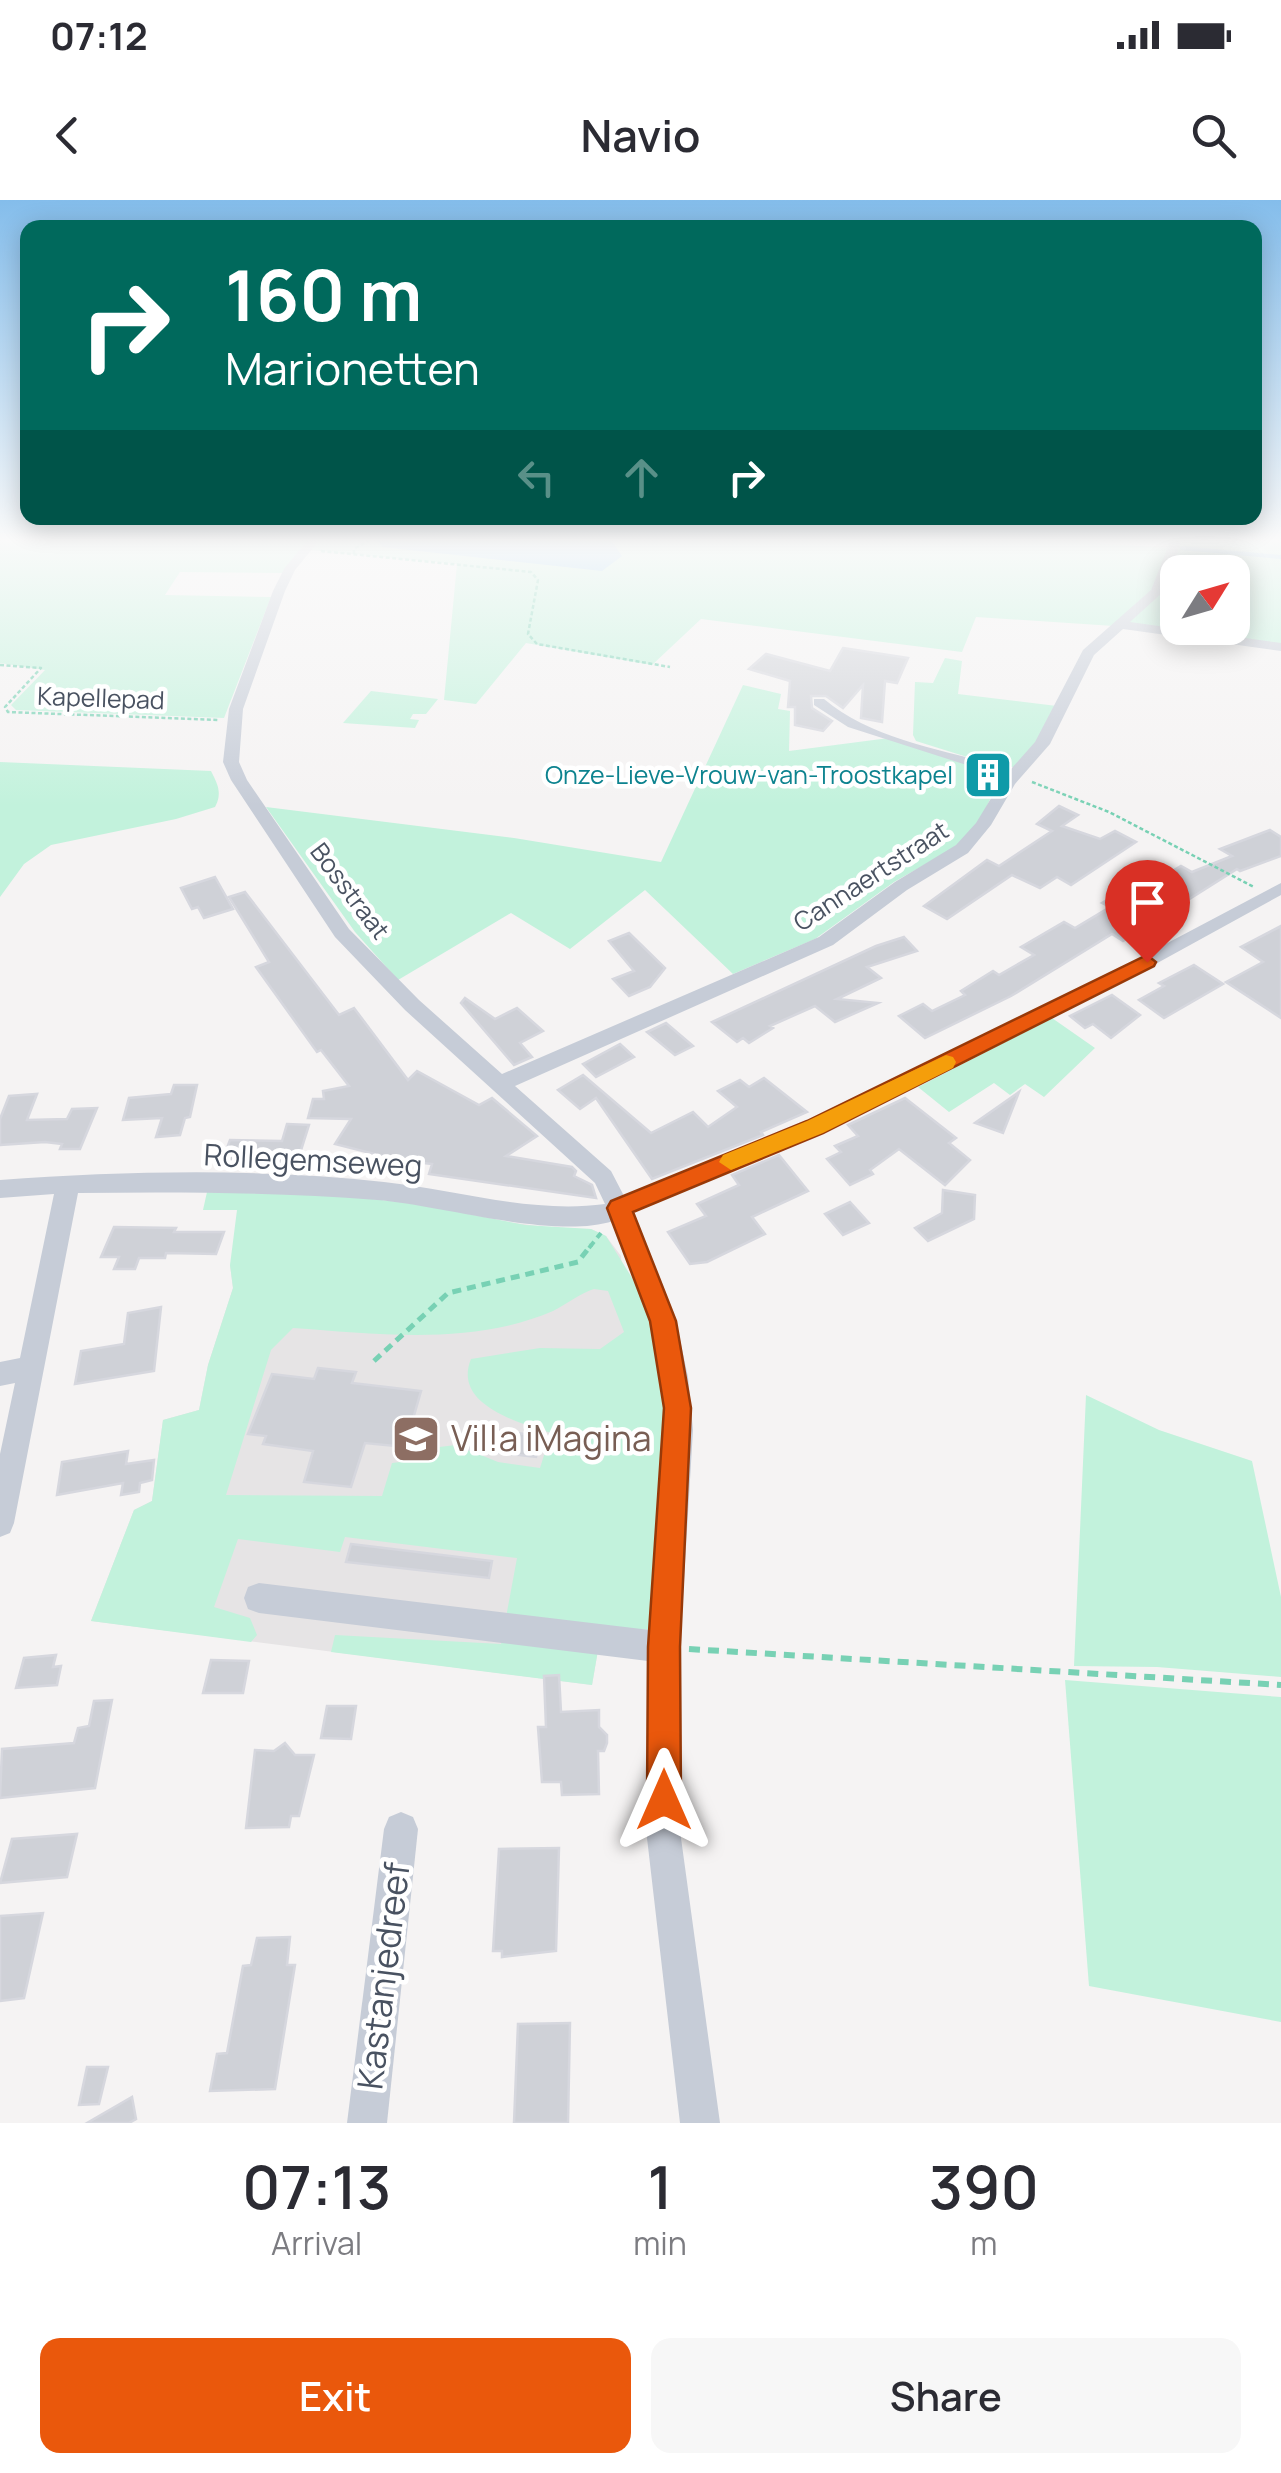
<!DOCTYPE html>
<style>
:root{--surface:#fff;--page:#f7f7f7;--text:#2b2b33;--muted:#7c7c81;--accent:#ea580c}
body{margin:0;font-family:Manrope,sans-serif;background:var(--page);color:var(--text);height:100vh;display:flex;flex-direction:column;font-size:38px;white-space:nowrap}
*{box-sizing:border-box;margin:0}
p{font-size:32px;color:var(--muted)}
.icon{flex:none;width:55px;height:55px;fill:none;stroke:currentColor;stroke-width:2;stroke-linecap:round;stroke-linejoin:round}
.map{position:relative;height:1923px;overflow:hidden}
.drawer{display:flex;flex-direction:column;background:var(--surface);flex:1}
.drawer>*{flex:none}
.top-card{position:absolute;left:20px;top:20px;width:1242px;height:305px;border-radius:20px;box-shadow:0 5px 25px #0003;background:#00695c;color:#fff;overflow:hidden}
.needle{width:65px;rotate:53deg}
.controls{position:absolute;left:1160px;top:355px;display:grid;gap:20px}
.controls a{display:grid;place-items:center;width:90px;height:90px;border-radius:20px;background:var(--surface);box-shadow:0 5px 25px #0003;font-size:50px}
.pin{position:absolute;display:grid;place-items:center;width:85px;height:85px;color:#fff;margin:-102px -42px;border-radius:50% 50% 50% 0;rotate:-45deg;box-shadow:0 0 10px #0007}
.pin .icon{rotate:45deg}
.me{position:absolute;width:110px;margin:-55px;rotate:0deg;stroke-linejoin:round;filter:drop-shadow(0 0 8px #0008)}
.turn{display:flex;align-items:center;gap:35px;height:210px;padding:0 40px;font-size:45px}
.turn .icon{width:130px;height:130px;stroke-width:2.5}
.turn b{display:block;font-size:70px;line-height:85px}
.lanes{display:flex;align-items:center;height:95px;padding:0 40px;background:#0003;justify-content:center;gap:50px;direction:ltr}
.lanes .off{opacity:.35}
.eta{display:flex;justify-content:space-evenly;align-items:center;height:170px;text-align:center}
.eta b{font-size:60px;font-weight:600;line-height:70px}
.primary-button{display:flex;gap:20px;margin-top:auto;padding:20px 40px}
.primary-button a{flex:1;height:115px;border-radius:20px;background:var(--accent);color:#fff;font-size:40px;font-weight:600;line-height:115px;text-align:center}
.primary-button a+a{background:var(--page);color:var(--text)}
.status{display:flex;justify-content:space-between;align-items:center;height:70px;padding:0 50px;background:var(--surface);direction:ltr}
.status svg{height:28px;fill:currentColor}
header{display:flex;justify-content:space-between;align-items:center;height:130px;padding:0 40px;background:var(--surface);font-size:45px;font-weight:600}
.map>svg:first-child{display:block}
.education{fill:#e6e4e5}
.green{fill:#c2f2dc;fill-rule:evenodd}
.water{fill:#8ecbef}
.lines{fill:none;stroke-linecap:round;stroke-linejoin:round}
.stream{stroke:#8ecbef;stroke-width:4}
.building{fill:#cfd1d7;stroke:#d6d7de;stroke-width:2.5}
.path-far3{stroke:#78d1b4;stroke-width:2.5;stroke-dasharray:4 2.5;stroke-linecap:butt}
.path-far2{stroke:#78d1b4;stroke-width:4;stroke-dasharray:8 5;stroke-linecap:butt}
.path-far1{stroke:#78d1b4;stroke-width:5;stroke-dasharray:9 6;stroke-linecap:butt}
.path{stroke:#78d1b4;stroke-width:6;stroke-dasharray:11 8;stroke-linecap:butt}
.minor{fill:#c6ccd7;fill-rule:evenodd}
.route{fill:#ea580c;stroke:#983908;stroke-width:2.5}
.slow{fill:#f59e0b}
.labels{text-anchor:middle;stroke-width:9;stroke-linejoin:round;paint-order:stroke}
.far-street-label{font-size:25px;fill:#495261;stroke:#fff}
.far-culture-label{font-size:25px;fill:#0d838f;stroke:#fff;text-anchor:end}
.street-label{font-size:30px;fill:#495261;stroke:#fff}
.near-education-label{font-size:35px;fill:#785e54;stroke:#fff;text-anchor:start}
.near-street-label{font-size:35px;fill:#495261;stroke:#fff}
</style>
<div class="status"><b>07:12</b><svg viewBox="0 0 49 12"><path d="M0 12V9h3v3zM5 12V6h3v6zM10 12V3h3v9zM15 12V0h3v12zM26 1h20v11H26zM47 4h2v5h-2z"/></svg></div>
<header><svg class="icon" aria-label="back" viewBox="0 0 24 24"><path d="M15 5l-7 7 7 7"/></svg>Navio<svg class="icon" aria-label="search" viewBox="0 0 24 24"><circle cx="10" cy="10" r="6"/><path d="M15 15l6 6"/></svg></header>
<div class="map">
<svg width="1281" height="1923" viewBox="0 0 1281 1923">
<rect width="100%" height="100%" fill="#f5f3f3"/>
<polygon class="education" points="494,1020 552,1028 591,1029 606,1036 621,1056 653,1430 602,1427 592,1485 91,1421 134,1310 152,1301 163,1220 199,1210 208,1165 233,1088 230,1065"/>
<g class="green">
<path d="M0,337H1094L1095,343L1167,348L1172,337H1281V445L1144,428L976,417L962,452L701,419L652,465L526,443L476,504L444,500L457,364L311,350L283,373L180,372L165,395L271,397L224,518L16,510L11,505L45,470L0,463ZM1178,372H1232V428H1178Z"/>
<polygon points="945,458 962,461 958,494 1057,506 1043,534 1016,567 999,567 916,541 913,535 915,482 933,483"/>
<polygon points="743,485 781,494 778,509 790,511 789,551 889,538 977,567 982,581 999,581 979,622 969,636 947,652 894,682 815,739 733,774 645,690 570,749 511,713 398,780 355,732 266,607 514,638 661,662"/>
<polygon points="371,491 438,499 426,514 413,514 410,519 419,520 415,528 343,523"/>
<path d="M0,562L211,571C217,583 223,593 215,607L176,619L51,645L24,664L0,697Z"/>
<polygon points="1052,818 1095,848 1044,897 1025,884 1010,895 994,883 949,912 918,887"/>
<path d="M207,992L336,995L418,1004L525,1025L591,1029L606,1036L657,1118L671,1257L653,1430L602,1427L592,1485L331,1452L335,1435L501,1444L517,1358L345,1337L340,1352L238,1339L214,1407L250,1418L257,1435L251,1442L91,1421L134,1310L152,1301L163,1220L199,1210L208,1165L233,1088L230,1065L237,1010H203ZM594,1089L608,1091L624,1132L600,1149L540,1148L471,1159C452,1205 520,1223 551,1233L540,1268L498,1262L456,1245L431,1248L417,1260L392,1263L382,1296L226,1295L271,1150L293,1128C378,1134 472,1146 553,1111C567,1104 579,1094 594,1089Z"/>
<polygon points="1086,1195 1159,1230 1252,1261 1281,1397 1281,1477 1157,1467 1074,1466"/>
<polygon points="1065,1480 1281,1497 1281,1822 1089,1786"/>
</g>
<polygon class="water" points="375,337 611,340 622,356 602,371 382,347"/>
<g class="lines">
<polyline class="stream" points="1182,348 1281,357"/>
</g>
<g class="building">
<polygon points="843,448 908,458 897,483 885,481 882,522 861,518 863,485 843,508 826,496 811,496 812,508 832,521 823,531 795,525 795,507 788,507 790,481 749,469 766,454 830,471"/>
<polygon points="1059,606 1078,615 1062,626 1100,639 1115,631 1136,642 1071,685 1057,677 1040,688 1012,675 947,719 924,706 987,660 999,666 1052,631 1037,624"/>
<polygon points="1270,630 1281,637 1281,656 1240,671 1237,669 1123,741 1112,734 1011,796 925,838 899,816 923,804 932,811 965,795 961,791 993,771 999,775 1034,755 1021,747 1064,722 1075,728 1110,707 1102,703 1151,675 1159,679 1181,666 1192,672 1232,656 1220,649"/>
<polygon points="215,677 233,709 204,718 198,707 192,709 181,688"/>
<polygon points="245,692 339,815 354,808 408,880 417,871 479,905 492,898 537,936 506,956 572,967 576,971 574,976 592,985 596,998 429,974 432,964 398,960 335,944 351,919 308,918 313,899 324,899 323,891 349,886 321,850 317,852 256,767 269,762 229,697"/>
<polygon points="1281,726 1281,818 1226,782 1263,762 1241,747"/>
<polygon points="629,733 665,768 650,787 629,796 613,779 634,771 609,741"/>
<polygon points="904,737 917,751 867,767 881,778 837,799 878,803 835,822 815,806 770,826 773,828 749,843 743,838 737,842 712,822 876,746"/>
<polygon points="1194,765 1223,784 1164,818 1139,800 1164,786 1159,783"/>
<polygon points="1112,795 1140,815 1111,838 1093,824 1085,828 1070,816"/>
<polygon points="465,798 495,819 517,808 543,831 520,843 532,857 514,865 461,803"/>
<polygon points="666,823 693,846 675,855 647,832"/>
<polygon points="620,844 634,857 596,877 583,864"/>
<polygon points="583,875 651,933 693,912 708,927 737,907 718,891 740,880 749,887 764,878 807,912 761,932 763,935 652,979 596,898 580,909 558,890"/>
<polygon points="174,885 197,885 190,917 185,918 180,935 156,937 162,918 123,920 129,898 171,894"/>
<polygon points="1019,892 1003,933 975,923"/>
<polygon points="37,894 27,920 67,919 72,909 97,908 80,949 60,949 62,944 45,942 0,945 0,919 9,896"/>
<polygon points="905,898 956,938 949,943 970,960 945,985 899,949 870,970 873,974 850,985 827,959 841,952 835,946 858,936 848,925"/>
<polygon points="287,924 309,925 297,963 222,961 230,940 282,941"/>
<polygon points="779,955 808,991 752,1017 765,1034 707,1062 690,1064 668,1032 706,1016 697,1004 739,985 732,975"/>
<polygon points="943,990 975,995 974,1019 928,1041 915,1028 942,1013"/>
<polygon points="850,1002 869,1023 843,1035 825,1014"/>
<polygon points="114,1027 176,1028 174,1032 224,1032 216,1054 166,1053 165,1058 139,1058 135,1069 114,1069 119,1057 101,1057"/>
<polygon points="161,1107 154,1171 75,1184 81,1151 124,1144 128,1113"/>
<polygon points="318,1168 356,1172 352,1183 421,1191 405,1247 365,1243 351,1287 304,1282 313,1251 263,1244 266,1236 248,1234 272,1174 314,1179"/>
<polygon points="471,1227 541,1236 536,1257 466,1249"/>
<polygon points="128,1251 126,1264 154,1260 152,1280 140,1283 139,1292 121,1295 123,1283 57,1295 62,1262"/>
<polygon points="351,1344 492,1361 489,1378 346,1362"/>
<polygon points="56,1455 53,1467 61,1466 57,1485 16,1488 24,1458"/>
<polygon points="211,1460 249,1461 243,1493 203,1493"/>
<polygon points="559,1475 561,1512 599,1510 599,1527 607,1535 607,1543 604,1551 598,1551 599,1594 562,1595 561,1582 542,1582 538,1527 546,1527 544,1476"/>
<polygon points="112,1500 95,1588 0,1598 2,1549 74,1543 78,1528 89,1526 94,1501"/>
<polygon points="327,1506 356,1506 351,1539 321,1538"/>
<polygon points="285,1543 295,1555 314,1555 299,1616 291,1616 289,1627 246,1628 255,1550 274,1551"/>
<polygon points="77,1634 67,1677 0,1683 12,1639"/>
<polygon points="559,1648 556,1751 502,1757 502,1751 493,1751 499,1649"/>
<polygon points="43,1713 24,1798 0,1801 0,1716"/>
<polygon points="290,1737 287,1765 295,1765 275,1889 210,1891 217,1854 227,1853 243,1766 251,1765 257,1738"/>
<polygon points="570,1823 568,1923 514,1923 518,1824"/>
<polygon points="87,1867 108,1867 99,1904 79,1905"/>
<polygon points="132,1897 136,1919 129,1923 87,1923"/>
</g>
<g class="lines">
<g class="path-far3">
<polyline points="321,351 531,372 538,380 528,434 537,444 670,467"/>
<polyline points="354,354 354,349 368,341 365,337"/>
<polyline points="0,465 41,468 5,507 8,512 218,520"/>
<polyline points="1032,582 1109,612 1254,687"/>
</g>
<polyline class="path-far2" points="589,1048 601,1033"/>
<polyline class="path-far1" points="374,1161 448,1093 578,1062 591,1045"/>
<polyline class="path" points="689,1449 1281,1485"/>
<g class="minor">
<path d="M310,337H322L295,370L285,391L243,509L239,562L247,580L349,729L419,800L502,874L819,737L895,682L956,645L976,623L1004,577L848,527L814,505V499H824C873,541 950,551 1011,569L1035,542L1083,450L1151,390L1172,337H1183L1163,392L1130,422L1281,443V451L1123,429L1094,455L1050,544L1015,584L991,625L968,653L907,690L833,745L515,886L611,971L624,996L807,921L1107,775L1281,683V695L1121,783L823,933L633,1012L676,1121L688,1177L693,1230L680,1447L681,1638L720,1923H680L647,1638L648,1461L259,1413L248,1409L244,1398L248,1387L259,1383L650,1430C656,1349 674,1255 661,1175C653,1122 633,1071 613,1021C554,1040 442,1005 377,1000C277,992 178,992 78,993L14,1323L10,1333L0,1337V1254L15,1183L0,1186V1162L20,1158L54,994L0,998V980C126,971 258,968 384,982C457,990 532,1014 605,1004L595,983L405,810L335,737L231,580L223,562L229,509L273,391L284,369Z"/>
<polygon points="401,1612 413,1617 418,1629 387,1923 347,1923 384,1629 389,1617"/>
</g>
</g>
<linearGradient id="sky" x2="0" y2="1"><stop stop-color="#84bdeb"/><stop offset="0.56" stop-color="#fafafa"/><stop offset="1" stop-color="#fafafa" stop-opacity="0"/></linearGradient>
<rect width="1281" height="606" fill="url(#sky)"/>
<polygon class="route" points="1147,755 1156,762 1154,766 823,933 633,1012 676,1121 691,1208 680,1447 681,1600 676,1612 664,1617 652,1612 647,1600 648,1447 664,1208 650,1121 607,1008 611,1001 807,921"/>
<polygon class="slow" points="946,855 953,857 956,862 953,868 823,933 731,970 719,962 723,955 807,921"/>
<defs>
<g id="building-square" transform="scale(2.5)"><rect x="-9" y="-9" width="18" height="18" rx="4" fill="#0f9aa8" stroke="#fff"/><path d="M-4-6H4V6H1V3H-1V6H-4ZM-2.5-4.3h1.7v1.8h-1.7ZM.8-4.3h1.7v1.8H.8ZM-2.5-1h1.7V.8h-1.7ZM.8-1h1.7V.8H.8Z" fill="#fff"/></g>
<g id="school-square" transform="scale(2.5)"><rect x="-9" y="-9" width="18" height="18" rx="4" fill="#8d6e63" stroke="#fff"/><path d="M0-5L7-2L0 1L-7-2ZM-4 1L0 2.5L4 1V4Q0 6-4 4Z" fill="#fff"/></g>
</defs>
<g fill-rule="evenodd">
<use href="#building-square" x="988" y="575"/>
<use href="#school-square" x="416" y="1239"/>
</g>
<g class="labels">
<g class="far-street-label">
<text transform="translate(101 498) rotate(2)" y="9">Kapellepad</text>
<text transform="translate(871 676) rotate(-33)" y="9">Cannaertstraat</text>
<text transform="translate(350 691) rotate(53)" y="9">Bosstraat</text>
</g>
<g class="far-culture-label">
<text x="953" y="584">Onze-Lieve-Vrouw-van-Troostkapel</text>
</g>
<g class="street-label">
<text transform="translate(313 961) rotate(3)" y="10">Rollegemseweg</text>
</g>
<g class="near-education-label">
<text x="451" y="1251">Vil!a iMagina</text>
</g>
<g class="near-street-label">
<text transform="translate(384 1776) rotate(-83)" y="12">Kastanjedreef</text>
</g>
</g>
</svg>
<div class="controls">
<a><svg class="needle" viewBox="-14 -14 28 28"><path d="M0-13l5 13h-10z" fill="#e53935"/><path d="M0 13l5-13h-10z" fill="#7c7c81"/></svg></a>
</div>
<div class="pin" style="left:1147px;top:762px;background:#d93025"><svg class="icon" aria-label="arrive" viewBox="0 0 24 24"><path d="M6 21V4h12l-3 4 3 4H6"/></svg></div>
<svg class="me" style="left:664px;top:1600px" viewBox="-20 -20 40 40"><path d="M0-17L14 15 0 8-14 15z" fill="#ea580c" stroke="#fff" stroke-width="4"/></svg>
<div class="top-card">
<div class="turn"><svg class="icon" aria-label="right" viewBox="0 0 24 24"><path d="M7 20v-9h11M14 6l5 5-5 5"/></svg><div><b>160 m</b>Marionetten</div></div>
<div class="lanes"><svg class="icon off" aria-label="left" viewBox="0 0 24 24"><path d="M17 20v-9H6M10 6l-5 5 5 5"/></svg><svg class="icon off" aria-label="ahead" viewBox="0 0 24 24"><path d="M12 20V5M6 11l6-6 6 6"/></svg><svg class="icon" aria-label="right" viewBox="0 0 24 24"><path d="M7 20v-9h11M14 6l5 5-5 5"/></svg></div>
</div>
</div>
<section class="drawer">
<div class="eta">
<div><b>07:13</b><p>Arrival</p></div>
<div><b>1</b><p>min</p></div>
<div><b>390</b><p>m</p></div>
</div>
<div class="primary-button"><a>Exit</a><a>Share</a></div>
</section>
